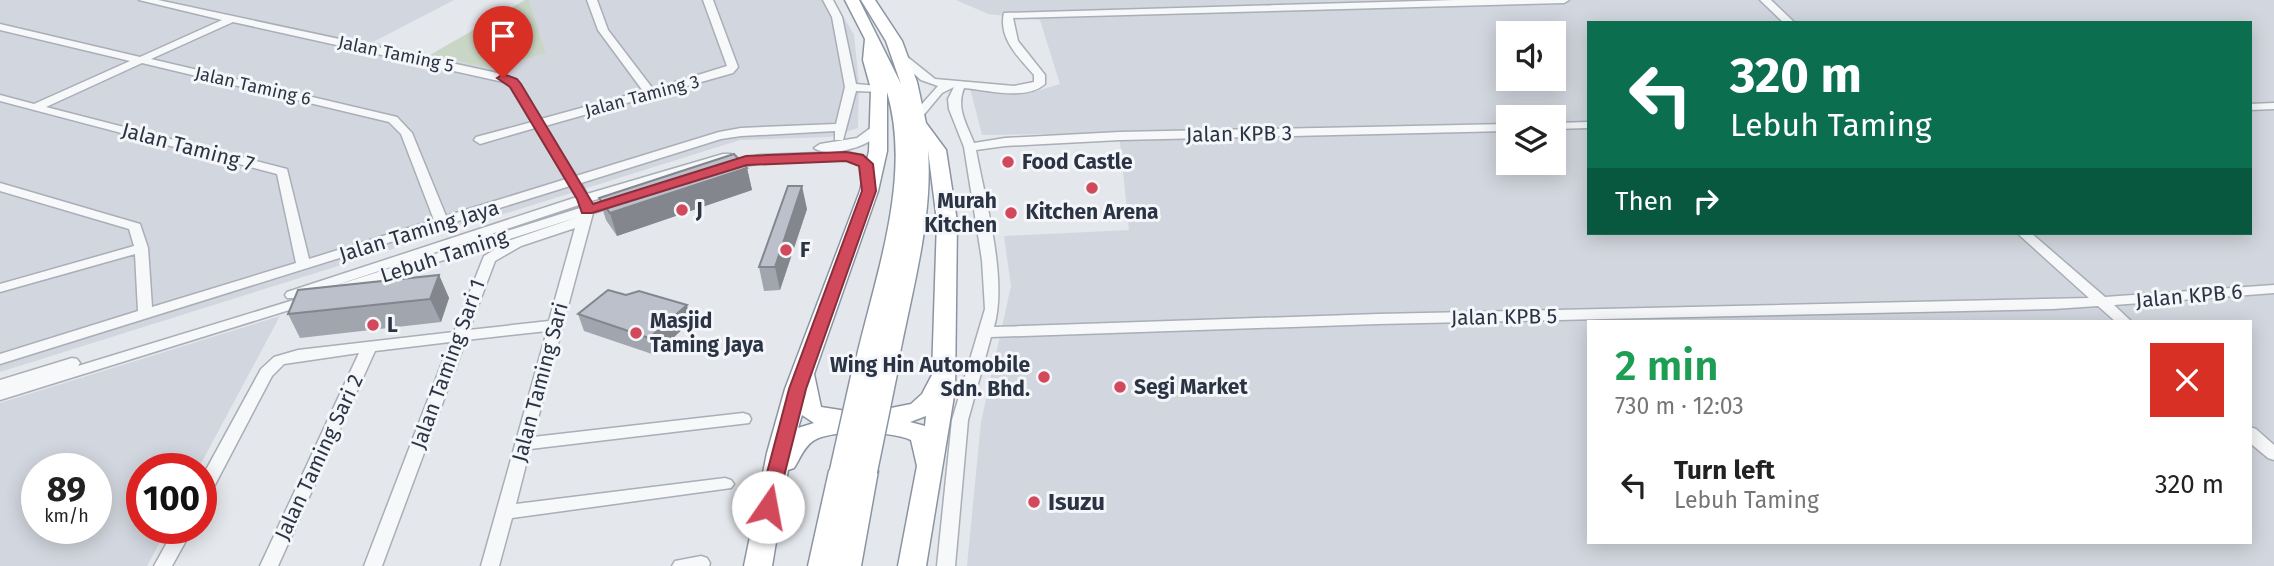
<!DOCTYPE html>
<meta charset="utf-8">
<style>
:root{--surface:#fff;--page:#f2f2f2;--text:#222;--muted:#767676}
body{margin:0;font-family:"Fira Sans",sans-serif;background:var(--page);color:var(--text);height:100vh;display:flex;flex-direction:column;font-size:26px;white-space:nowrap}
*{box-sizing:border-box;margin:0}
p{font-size:23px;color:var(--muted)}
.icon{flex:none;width:38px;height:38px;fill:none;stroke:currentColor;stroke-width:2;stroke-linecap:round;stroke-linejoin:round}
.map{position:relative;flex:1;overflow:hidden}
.drawer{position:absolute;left:1587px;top:320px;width:665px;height:224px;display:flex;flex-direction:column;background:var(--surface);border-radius:0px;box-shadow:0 4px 18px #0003}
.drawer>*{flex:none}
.hud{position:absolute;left:1587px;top:21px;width:665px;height:214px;border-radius:0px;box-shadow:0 4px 18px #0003;background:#0b6e4f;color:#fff;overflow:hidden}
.fabs{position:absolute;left:1496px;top:21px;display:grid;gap:14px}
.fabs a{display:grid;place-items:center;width:70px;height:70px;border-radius:0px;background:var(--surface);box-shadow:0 4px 18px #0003;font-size:35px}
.speed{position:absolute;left:21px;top:453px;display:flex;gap:14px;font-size:35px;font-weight:700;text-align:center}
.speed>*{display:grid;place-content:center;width:91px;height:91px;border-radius:50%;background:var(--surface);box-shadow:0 4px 18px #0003;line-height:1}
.speed small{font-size:18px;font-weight:400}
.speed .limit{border:10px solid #d22;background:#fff;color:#111}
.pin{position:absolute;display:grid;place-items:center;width:60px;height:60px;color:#fff;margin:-72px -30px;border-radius:50% 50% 50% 0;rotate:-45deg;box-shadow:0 0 7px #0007}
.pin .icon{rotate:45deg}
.me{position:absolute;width:77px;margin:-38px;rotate:12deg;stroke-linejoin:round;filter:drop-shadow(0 0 5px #0008)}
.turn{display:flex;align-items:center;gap:24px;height:147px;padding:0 28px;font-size:32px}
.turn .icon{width:91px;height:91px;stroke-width:2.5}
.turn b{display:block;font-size:49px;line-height:60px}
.then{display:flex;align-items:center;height:66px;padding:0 28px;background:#0003;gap:14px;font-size:26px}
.round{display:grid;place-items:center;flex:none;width:74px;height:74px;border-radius:0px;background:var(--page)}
.head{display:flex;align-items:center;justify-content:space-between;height:119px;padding:0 28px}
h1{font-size:42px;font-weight:600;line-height:52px;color:#1e9e55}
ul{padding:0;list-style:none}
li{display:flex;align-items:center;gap:21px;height:91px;padding:0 28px}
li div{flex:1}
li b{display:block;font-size:26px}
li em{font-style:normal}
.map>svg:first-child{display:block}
.built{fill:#d2d6de;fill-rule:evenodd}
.green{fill:#c9d6c5}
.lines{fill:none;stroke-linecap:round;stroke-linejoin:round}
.minor-casing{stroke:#a9aeb7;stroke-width:3}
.highway-casing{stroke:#8b94a3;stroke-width:3}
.minor{fill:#f7f8fa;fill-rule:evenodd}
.highway{fill:#fff;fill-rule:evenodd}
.highway-bridge-casing{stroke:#8b94a3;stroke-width:27;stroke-linecap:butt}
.highway-bridge{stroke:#fff;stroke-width:24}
.wall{fill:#a1a5ae}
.shaded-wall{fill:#83868d}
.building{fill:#bbc0ca;stroke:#83868d;stroke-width:2}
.route{fill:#d1495b;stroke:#882f3b;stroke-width:2}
.poi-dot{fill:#d1495b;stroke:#f4f6f9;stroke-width:2.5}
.labels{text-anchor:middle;stroke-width:6;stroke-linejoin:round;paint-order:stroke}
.far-street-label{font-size:18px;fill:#2b3445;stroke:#f4f6f9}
.street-label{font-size:21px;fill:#2b3445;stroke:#f4f6f9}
.poi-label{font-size:21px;font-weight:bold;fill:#2b3445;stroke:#f4f6f9;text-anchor:start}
.near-poi-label{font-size:24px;font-weight:bold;fill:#2b3445;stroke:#f4f6f9;text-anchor:start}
</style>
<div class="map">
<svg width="2274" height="566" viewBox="0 0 2274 566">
<rect width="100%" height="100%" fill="#e4e7ec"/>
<g class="built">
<polygon points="0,0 454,0 373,42 494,69 546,53 529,0 834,0 854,35 859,83 858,128 830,137 740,140 0,372"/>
<path d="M956,0H2274V566H967L981,422L1011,286L1004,236L1129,230L1119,133L982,135L970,88L1030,93L1060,84L1040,20L988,14ZM1589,23H2250V233H1589ZM1508,33H1554V79H1508ZM1508,117H1554V163H1508ZM1589,322H2250V542H1589Z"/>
<path d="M280,316L198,469H142V528L167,529L147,566H0V403ZM37,469H96V528H37Z"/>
</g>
<polygon class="green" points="525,0 529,0 546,53 494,69 430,55"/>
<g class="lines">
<g class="minor-casing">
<g id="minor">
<path d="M139,0H158L493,72L516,79L541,119L643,91L598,30L587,0H597L608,30L653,89L727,66L703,0H713L738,67L733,73L545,126L576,176L719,132L741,128L836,124L845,87L832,17L823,0H833L842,17L856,84L879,86L885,89L879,92L856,91L843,140H835V131L741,136L721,139L581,183L587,194L723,154H731L733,157L731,160L591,201L592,205L620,196L626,200L625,203L593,213L533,437L743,413L749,415L751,419L749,423L530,449L516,504L725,478L731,480L734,484L731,488L512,518L499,566H481L547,331L466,340L382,566H364L450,342L375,351L278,566H260L359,353L284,364L272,376L207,500L201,502V479L261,369L274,357L298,350L454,332L484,256L511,240L578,217L344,292H334L332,289L334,286L580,208L579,205L297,298H287L285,295L287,292L577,197L570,186L0,364V354L138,311L135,254L0,292V284L134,246L129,229L0,191V183L140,224L148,248L152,307L296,263L277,174L0,101V95L34,104L130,61L0,30V24L140,57L222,20ZM233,22L508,83L532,122L476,137L474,140L480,144L535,128L566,179L446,216L412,133L397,117L151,59ZM142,63L389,122L401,134L434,220L309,259L287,169L46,107ZM575,228L549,321L469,330L495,261L521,246Z"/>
<path d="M1455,0H1569L1564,3L1013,18L1018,41L1045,75V84C1026,101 987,90 964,88C956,108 966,123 974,143L1005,138L1120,132L1508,124V131L1120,140L1005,146L976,150C985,200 1008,279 994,327L1378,314L2089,298L2017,233H2031L2105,297L2274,285V293L2114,305L2132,322H2116L2098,306L2053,309L1378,324L991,337L968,420L955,566H937L952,420L985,309L982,260L964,147L949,109L948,99L954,87L942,93L922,117H914V113L938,86L921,80L897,59V55H905L935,79L1014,86L1034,82V75C1019,58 998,38 1004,13Z"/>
<polygon points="1760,0 1771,0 1795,23 1784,23"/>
<polygon points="2274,103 2274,109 2250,110 2250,104"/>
<path d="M880,121L886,124C881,130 876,136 870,141C857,149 826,157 814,148L820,144L857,138Z"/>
<polygon points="1589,122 1589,128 1554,129 1554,123"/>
<polygon points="846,152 862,155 870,161 874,183 872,186 864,186 860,165 854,161 846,160 760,163 723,171 717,167 719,164 760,155"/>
<polygon points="310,295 317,299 315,302 0,400 0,380 72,358 77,359 80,363 78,366"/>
<polygon points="2250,427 2256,429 2274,445 2274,460 2268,458 2250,443"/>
<polygon points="175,528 193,528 172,566 154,566"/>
<polygon points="701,556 707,558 710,563 709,566 672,566 675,561"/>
</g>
</g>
<g class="highway-casing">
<g id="highway">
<path d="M845,0H859L901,84L886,41L861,0H875L902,41L917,82L926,123L946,150L957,221L955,390L926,566H898L917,466L911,440C890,431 832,429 813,441C803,448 800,459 794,468L788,470L772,566H744L767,453L785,389L860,191L869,151L871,89L863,60L865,39ZM887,92C913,179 874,279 855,364L858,369L866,371L877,365L887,370L895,368L898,363C911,294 933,221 928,150L937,221L932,375L922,394L911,404L876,411L872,417H857L853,412L821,407L814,374L878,191L887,151ZM802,415L814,423L798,428ZM926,416L925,426L910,422Z"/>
<polygon points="842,462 851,465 854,469 856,465 865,462 874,465 878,471 861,566 808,566 829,471 833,465"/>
</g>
</g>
<use href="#minor" class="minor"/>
<use href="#highway" class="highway"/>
<g class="highway-bridge-casing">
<g id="highway-bridge">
<polyline points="842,471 866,364"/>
<polyline points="865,471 887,363"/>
</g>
</g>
<use href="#highway-bridge" class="highway-bridge"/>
</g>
<g class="wall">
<polygon points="747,168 752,190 617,236 606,220 599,198"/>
<polygon points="807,209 780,290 764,291 759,267"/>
<polygon points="439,275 449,298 441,322 300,338 288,314"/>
<polygon points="578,314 691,321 655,355 584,331"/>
</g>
<g class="shaded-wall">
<polygon points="747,168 752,190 617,236 610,213"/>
<polygon points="802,186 807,209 780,290 775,267"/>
<polygon points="439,275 449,298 441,322 430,299"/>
<polygon points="687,305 691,321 655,355 649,338"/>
</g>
<g class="building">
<polygon points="734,154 747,168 610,213 599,198"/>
<polygon points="788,186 802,186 775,267 759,267"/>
<polygon points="439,275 430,299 288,314 298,290"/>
<polygon points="608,290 626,295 639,291 687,305 649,338 578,314"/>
</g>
<polygon class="route" points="503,74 517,79 521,84 593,204 746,156 846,152 863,155 873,164 876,191 806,389 775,512 768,514 758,507 789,389 862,191 859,166 846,161 747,165 592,213 582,213 577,199 510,87 497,78"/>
<g class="poi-dot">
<circle cx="1008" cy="162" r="7"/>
<circle cx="1092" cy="188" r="7"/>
<circle cx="682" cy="210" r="7"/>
<circle cx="1011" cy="213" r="7"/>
<circle cx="786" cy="250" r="7"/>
<circle cx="373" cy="325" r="7"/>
<circle cx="636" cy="333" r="7"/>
<circle cx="1044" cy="377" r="7"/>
<circle cx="1120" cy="387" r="7"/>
<circle cx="1034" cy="502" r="7"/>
</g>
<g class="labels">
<g class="far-street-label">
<text transform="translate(396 54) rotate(12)" y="6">Jalan Taming 5</text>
<text transform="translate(253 86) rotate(13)" y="6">Jalan Taming 6</text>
<text transform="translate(642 96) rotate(-15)" y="6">Jalan Taming 3</text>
</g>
<g class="street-label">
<text transform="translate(1239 134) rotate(-1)" y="7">Jalan KPB 3</text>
<text transform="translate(188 147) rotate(15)" y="7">Jalan Taming 7</text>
<text transform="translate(419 231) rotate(-17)" y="7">Jalan Taming Jaya</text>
<text transform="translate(444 256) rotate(-18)" y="7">Lebuh Taming</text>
<text transform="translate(2189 296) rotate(-5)" y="7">Jalan KPB 6</text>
<text transform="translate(1504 317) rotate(-1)" y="7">Jalan KPB 5</text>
<text transform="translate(448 364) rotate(-70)" y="7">Jalan Taming Sari 1</text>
<text transform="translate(540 382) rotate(-75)" y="7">Jalan Taming Sari</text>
<text transform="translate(319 457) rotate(-65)" y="7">Jalan Taming Sari 2</text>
</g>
<g class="poi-label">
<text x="1022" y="169">Food Castle</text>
<text x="997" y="208" text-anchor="end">Murah<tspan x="997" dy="24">Kitchen</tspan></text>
<text x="696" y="217">J</text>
<text x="1092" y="219" text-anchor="middle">Kitchen Arena</text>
<text x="800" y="257">F</text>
<text x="650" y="328">Masjid<tspan x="650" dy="24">Taming Jaya</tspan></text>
<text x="387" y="332">L</text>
<text x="1030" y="372" text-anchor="end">Wing Hin Automobile<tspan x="1030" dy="24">Sdn. Bhd.</tspan></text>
<text x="1134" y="394">Segi Market</text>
</g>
<g class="near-poi-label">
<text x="1048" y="510">Isuzu</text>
</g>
</g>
</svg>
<div class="fabs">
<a><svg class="icon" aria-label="sound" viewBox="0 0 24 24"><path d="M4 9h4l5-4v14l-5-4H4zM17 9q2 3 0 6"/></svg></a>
<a><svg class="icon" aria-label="layers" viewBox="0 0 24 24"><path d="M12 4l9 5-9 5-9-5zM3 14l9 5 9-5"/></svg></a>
</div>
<div class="speed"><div>89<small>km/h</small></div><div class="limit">100</div></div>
<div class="pin" style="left:503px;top:78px;background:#d93025"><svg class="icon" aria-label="arrive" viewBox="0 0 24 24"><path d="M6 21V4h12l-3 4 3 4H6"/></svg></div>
<svg class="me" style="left:768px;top:507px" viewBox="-20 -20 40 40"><circle r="19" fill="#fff"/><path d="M0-13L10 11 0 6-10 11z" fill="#d1495b"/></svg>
<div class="hud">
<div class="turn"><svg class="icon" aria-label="left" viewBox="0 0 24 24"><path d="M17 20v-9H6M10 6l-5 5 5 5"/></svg><div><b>320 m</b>Lebuh Taming</div></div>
<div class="then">Then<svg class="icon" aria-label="right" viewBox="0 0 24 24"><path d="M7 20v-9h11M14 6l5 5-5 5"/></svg></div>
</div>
<section class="drawer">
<div class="head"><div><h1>2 min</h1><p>730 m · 12:03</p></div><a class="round" style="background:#d93025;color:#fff"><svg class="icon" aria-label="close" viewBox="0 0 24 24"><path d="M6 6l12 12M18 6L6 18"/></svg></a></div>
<ul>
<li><svg class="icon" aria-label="left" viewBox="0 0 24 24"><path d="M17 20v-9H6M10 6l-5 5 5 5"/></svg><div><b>Turn left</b><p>Lebuh Taming</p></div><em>320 m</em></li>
</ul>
</section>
</div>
